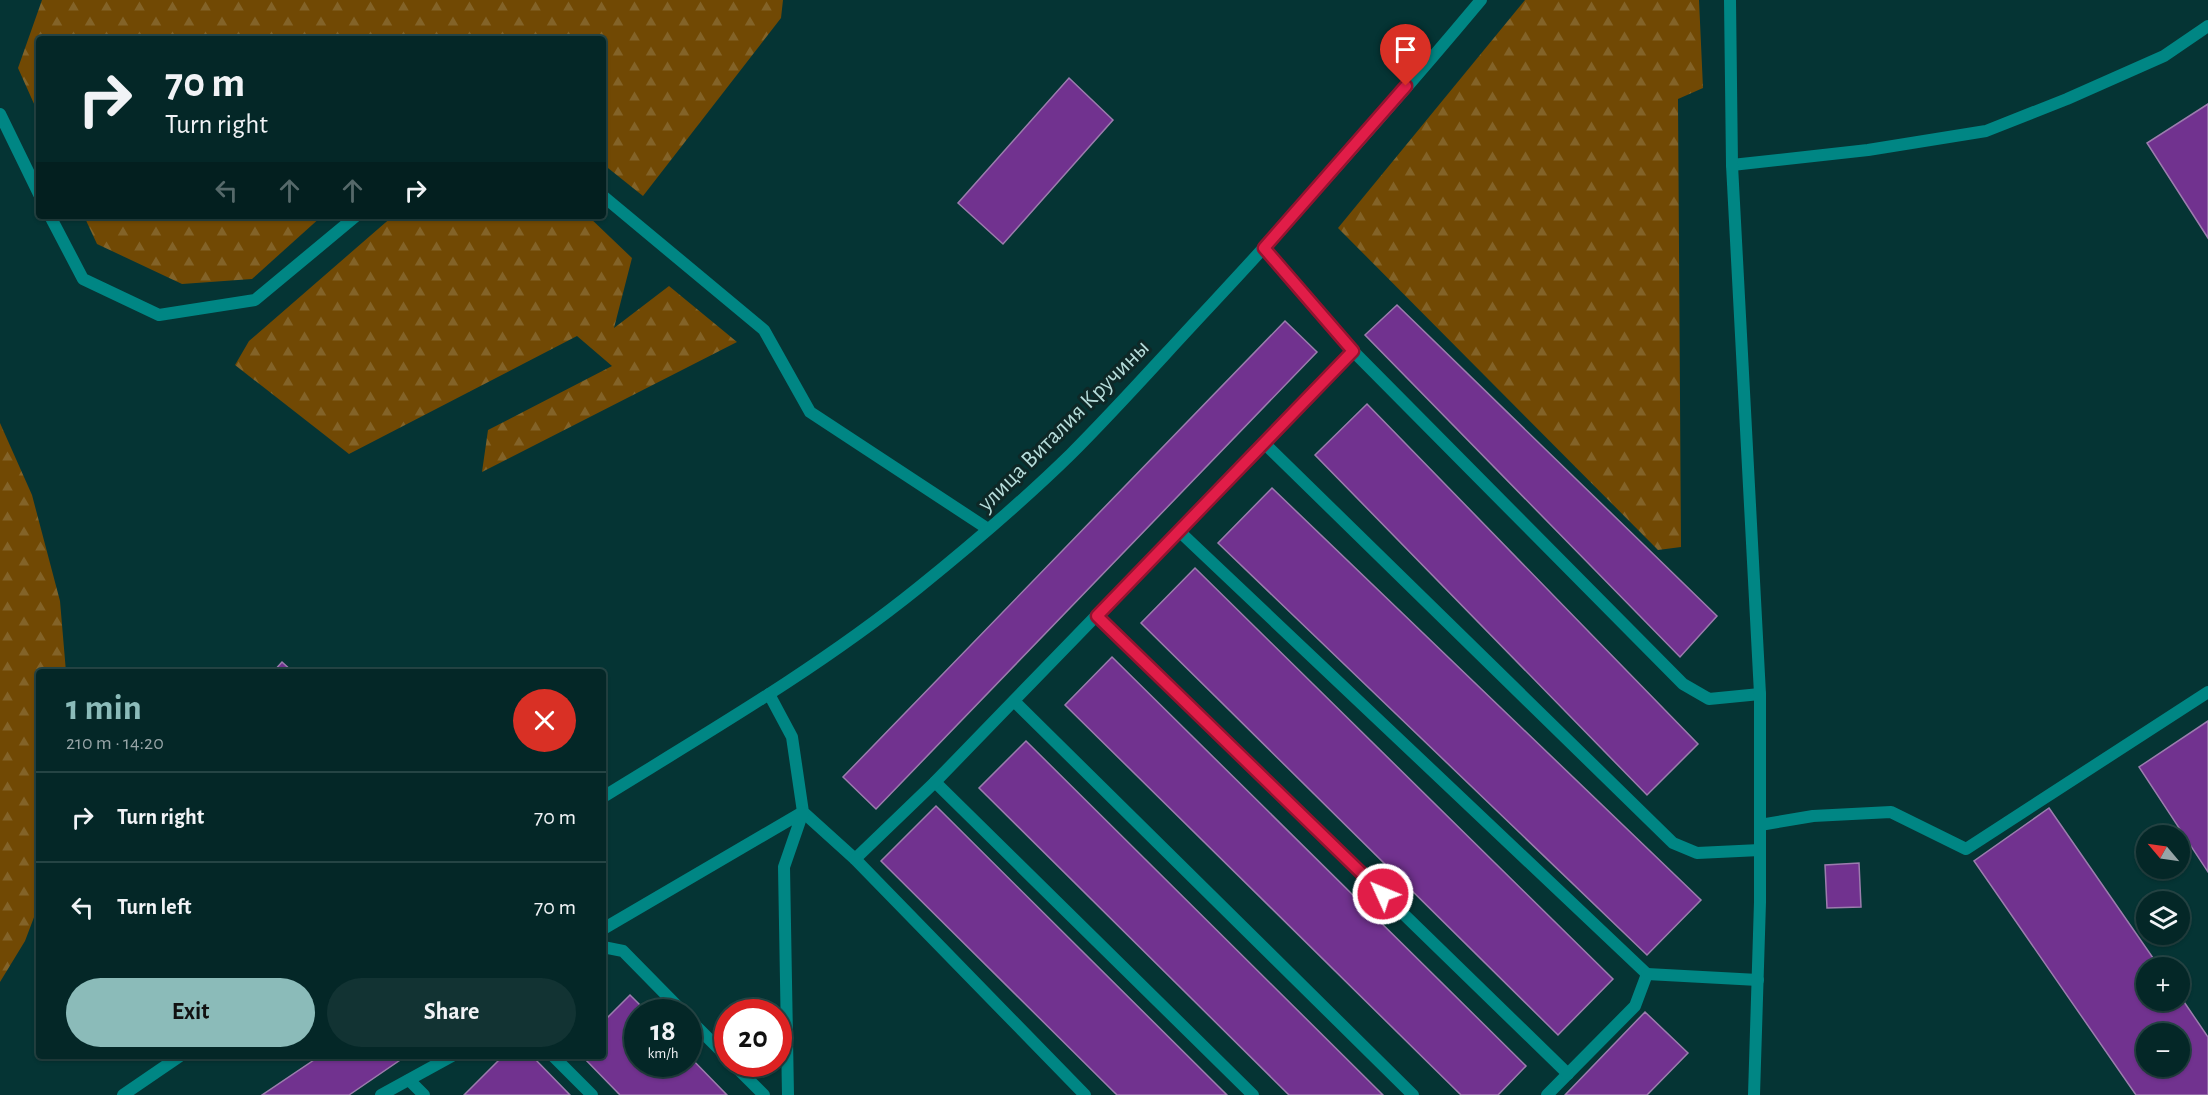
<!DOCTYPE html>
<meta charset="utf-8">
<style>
:root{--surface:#042727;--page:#123333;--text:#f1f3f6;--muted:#97a5a7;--line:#254444;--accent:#8bbbb9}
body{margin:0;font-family:"Alegreya Sans",sans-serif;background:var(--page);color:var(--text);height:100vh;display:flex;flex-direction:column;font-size:22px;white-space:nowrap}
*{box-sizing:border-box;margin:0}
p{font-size:20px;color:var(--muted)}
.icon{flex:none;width:33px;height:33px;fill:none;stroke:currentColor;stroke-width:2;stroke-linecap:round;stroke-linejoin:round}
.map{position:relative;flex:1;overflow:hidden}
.details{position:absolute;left:36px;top:669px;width:570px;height:390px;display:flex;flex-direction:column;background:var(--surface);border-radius:6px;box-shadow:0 2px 4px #0004,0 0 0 2px var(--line)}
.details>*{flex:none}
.hud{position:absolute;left:36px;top:36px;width:570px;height:183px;border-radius:6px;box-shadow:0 2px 4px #0004,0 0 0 2px var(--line);background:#042727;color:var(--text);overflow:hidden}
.needle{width:39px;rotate:299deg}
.fabs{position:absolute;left:2136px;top:825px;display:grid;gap:12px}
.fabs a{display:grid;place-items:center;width:54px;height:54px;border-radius:50%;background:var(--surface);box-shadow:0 2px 4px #0004,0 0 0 2px var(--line);font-size:30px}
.speed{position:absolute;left:624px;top:999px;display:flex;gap:12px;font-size:30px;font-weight:700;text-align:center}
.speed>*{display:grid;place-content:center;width:78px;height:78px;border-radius:50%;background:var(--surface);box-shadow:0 2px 4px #0004,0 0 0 2px var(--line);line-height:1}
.speed small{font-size:15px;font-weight:400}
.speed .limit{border:9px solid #d22;background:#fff;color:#111}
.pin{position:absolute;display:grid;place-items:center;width:51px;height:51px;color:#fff;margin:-62px -26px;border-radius:50% 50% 50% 0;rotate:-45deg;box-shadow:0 0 6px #0007}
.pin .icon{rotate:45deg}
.me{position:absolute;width:66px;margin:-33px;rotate:314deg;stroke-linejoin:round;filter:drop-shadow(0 0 4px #0008)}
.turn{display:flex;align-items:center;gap:21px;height:126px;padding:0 30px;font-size:27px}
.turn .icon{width:78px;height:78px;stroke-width:2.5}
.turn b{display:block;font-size:42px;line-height:51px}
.lanes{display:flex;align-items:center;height:57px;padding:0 30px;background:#0003;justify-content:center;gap:30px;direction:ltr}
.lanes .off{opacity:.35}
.round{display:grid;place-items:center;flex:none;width:63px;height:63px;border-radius:32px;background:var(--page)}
.head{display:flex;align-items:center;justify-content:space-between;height:102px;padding:0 30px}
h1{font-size:36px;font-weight:600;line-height:45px;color:var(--accent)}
.action{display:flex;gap:12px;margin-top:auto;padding:12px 30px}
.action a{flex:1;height:69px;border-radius:36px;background:var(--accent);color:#111;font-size:24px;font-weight:600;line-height:69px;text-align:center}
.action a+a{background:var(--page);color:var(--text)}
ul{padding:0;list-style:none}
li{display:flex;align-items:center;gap:18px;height:90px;padding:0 30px;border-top:2px solid var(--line)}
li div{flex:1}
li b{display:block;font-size:22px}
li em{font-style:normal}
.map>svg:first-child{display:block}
.forest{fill:url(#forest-firs)}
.building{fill:#71328f;stroke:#9c7dae;stroke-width:1.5;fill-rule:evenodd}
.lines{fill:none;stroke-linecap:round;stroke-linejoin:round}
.service{stroke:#008684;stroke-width:12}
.minor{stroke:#008684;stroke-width:12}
.tertiary{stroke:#008684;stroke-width:12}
.route-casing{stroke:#92132f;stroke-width:15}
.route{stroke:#e11d48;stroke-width:10}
.labels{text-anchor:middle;stroke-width:6;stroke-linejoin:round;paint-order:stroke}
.street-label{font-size:24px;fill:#b6dcda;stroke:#0e2827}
</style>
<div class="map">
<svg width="2208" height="1095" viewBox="0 0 2208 1095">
<defs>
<pattern id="forest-firs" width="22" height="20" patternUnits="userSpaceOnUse" patternTransform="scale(1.5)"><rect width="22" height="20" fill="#714904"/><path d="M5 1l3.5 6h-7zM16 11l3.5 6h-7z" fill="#836328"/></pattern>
</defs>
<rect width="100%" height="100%" fill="#053434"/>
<g class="forest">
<polygon points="42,0 783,0 781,18 643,196 603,164 603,39 39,39 39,115 18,68"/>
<polygon points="1525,0 1699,0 1703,88 1678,99 1681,547 1658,550 1338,228"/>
<polygon points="84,216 322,216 252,279 182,284 97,244"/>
<polygon points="393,216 588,216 632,258 614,328 669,286 737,342 482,472 488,430 612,366 577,336 349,454 235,365 249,341"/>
<polygon points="0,423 32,495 60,601 66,672 39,672 39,904 25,941 0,982"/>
</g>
<g class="building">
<polygon points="1069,78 1113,120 1003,244 958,203"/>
<polygon points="2208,104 2208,238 2147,143"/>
<polygon points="1397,305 1717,616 1680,657 1365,335"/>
<polygon points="1285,321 1317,352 876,809 843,777"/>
<polygon points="1367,404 1698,744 1647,795 1315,455"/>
<polygon points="1272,488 1701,900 1647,955 1218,543"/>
<polygon points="1195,568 1613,979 1558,1035 1141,623"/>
<polygon points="1112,657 1526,1066 1498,1095 1461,1095 1065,705"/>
<polygon points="282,662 293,672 273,672"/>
<polygon points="2208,721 2208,872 2139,767"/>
<polygon points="1026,741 1383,1095 1289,1095 979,788"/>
<polygon points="936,806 1227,1095 1117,1095 881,861"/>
<path d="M2049,808L2160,968H2146V1000H2180V996L2208,1037V1095H2136L1974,861ZM2146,1034H2180V1066H2146Z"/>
<polygon points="1859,863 1861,907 1827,908 1825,865"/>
<polygon points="630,995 647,1012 638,1012 638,1064 688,1064 688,1055 727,1095 620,1095 582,1056 603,1056 603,1022"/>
<polygon points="1645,1012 1688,1053 1647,1095 1565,1095"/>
<polygon points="320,1056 406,1056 349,1095 262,1095"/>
<polygon points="503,1056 532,1056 570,1095 464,1095"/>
</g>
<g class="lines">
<g class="service">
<polyline points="0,114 39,194"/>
<polyline points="1732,165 1868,150 1986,131 2067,99 2164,56 2208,26"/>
<polyline points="603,196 764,330 810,412 988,529"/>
<polyline points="50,216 83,279 159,315 255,300 356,216"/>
<polyline points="1264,248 1353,351"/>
<polyline points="1264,443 1673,843 1697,853 1760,850"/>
<polyline points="1179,531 1647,974 1635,1006 1547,1095"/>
<polyline points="1097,616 1568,1074"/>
<polyline points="769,694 792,737 803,812 855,859 1085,1095"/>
<polyline points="1014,701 1413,1095"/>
<polyline points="935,782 1253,1095"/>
<polyline points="1760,825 1813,816 1891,812 1966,849 2208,692"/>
<polyline points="855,859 935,782 1353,351 1683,684 1709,699 1760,694"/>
<polyline points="603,929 803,812 784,867 788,1095"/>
<polyline points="603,947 623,951 683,1012"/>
<polyline points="1647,974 1758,980"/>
<polyline points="688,1018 728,1058"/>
<polyline points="553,1056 592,1095"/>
<polyline points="733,1064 764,1095"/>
<polyline points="409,1080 424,1095"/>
<polyline points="381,1095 452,1056"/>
</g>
<polyline class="minor" points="1730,0 1732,165 1760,694 1760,902 1754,1095"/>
<g class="tertiary">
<path d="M603,797C710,731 820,667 918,588C970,546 1023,501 1071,454C1119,406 1164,355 1211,305C1303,206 1394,104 1481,0"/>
<polyline points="123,1095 180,1056"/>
</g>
</g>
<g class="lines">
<g class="route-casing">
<polyline id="route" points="1383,894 1097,616 1353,351 1264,248 1406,86"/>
</g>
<use href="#route" class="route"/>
</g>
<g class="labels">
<g class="street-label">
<text transform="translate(1063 425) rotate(-45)" y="8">улица Виталия Кручины</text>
</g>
</g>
</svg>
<div class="fabs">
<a><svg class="needle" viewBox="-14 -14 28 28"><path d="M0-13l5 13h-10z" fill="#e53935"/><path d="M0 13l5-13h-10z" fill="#97a5a7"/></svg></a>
<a><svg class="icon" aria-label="layers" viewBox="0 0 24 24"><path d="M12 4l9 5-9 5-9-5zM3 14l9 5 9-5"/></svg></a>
<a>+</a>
<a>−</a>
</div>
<div class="speed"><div>18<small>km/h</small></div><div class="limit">20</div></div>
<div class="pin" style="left:1406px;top:86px;background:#d93025"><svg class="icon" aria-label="arrive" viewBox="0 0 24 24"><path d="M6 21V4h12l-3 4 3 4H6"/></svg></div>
<svg class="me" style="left:1383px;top:894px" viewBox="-20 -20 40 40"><circle r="17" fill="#e11d48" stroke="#fff" stroke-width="3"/><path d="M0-11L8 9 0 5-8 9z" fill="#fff"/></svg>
<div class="hud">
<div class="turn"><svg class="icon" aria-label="right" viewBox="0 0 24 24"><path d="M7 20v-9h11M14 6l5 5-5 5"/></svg><div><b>70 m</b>Turn right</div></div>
<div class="lanes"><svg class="icon off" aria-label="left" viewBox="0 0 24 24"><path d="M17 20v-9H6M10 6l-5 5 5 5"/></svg><svg class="icon off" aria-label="ahead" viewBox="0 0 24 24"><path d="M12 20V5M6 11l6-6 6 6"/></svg><svg class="icon off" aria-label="ahead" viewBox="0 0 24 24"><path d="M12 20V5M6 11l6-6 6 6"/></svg><svg class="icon" aria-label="right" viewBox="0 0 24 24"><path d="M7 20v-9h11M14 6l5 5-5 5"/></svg></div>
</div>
<section class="details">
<div class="head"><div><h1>1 min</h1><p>210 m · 14:20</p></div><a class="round" style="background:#d93025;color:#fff"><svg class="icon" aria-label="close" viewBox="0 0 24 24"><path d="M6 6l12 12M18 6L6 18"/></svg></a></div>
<ul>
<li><svg class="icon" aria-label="right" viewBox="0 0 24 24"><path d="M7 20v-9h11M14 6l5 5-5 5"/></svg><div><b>Turn right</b></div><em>70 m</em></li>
<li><svg class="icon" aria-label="left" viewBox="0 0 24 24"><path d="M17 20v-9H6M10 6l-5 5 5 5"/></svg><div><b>Turn left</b></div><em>70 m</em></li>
</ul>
<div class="action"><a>Exit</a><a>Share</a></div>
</section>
</div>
